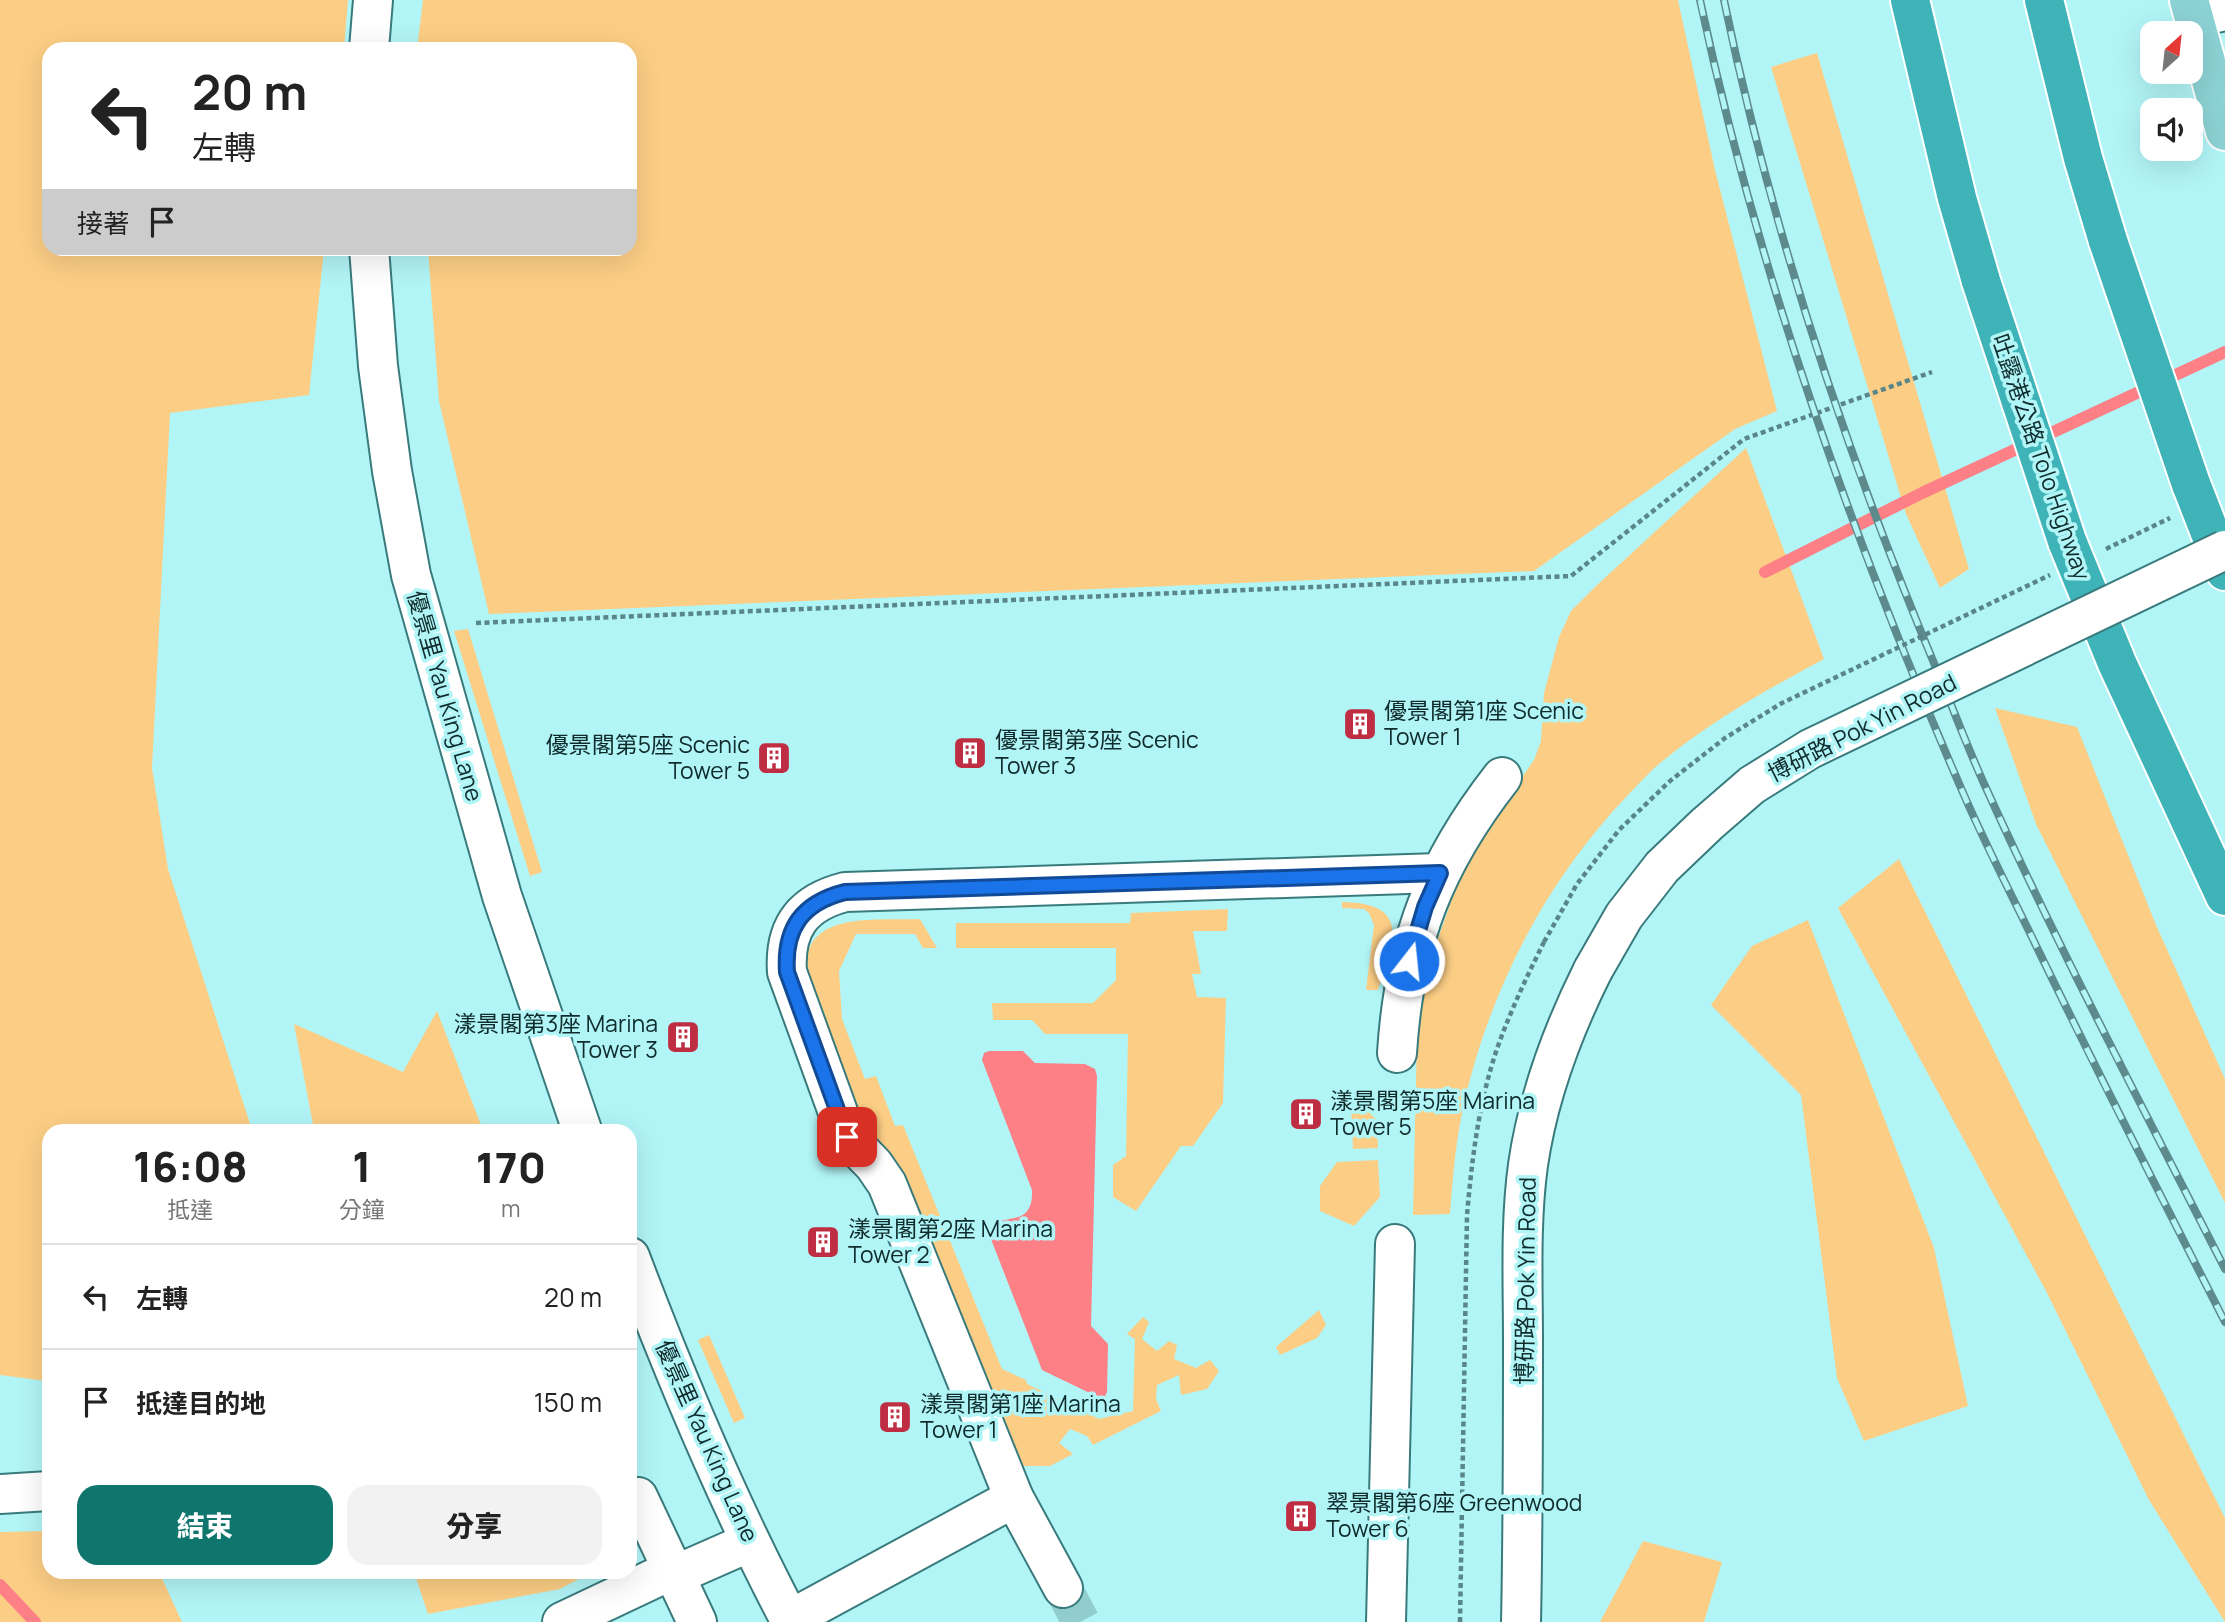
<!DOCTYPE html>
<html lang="zh-TW">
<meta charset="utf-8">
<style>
:root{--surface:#fff;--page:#f2f2f2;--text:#222;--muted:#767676;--line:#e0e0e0;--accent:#0f766e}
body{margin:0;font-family:Manrope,"Noto Sans TC",sans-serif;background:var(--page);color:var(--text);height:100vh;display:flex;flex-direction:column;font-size:26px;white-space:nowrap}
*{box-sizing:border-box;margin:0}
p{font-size:23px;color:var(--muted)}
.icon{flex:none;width:38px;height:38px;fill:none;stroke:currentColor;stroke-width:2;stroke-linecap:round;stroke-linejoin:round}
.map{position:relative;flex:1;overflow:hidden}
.panel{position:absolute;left:42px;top:1124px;width:595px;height:455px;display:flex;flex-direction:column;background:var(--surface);border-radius:21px;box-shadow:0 7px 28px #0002}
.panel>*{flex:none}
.guide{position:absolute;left:42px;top:42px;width:595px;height:214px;border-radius:21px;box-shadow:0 7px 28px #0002;background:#fff;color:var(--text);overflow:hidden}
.needle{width:46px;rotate:27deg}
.fabs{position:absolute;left:2140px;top:21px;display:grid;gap:14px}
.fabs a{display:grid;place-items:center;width:63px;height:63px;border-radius:14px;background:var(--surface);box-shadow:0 7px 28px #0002;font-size:35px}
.pin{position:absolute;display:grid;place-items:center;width:60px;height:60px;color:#fff;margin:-30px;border-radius:14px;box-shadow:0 4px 10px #0006}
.me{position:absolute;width:77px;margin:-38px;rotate:16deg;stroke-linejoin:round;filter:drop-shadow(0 0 5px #0008)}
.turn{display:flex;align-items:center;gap:24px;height:147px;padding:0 35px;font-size:32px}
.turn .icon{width:91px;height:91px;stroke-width:2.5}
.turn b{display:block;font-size:49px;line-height:60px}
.then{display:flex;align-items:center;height:66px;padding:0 35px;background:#0003;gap:14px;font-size:26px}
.eta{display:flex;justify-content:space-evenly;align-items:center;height:119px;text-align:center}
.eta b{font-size:42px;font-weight:800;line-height:49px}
.action{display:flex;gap:14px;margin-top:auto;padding:14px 35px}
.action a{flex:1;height:80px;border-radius:21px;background:var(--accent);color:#fff;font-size:28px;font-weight:800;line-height:80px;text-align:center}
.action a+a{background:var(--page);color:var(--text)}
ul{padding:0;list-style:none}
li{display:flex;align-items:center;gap:21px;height:105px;padding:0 35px;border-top:2px solid var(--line)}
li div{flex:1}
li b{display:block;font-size:26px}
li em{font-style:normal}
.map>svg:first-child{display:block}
.green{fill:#fcce85}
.water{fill:#fc8086}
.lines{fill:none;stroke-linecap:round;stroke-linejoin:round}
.stream{stroke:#fc8086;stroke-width:12}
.minor-tunnel{stroke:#91cdce;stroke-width:38;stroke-dasharray:38 19;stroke-linecap:butt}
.minor-casing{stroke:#397b7d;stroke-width:42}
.major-casing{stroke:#fff;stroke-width:42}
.highway-casing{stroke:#fff;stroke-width:42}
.path{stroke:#598688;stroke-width:4.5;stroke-dasharray:5 3.5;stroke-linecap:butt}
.minor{stroke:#fff;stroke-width:38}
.major{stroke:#8cd2d4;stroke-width:38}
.highway{stroke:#3fb4b8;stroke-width:38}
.rail-casing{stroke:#5d8b8d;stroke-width:8}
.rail{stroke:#b2f5f7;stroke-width:5;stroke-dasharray:16;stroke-linecap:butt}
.minor-bridge-casing{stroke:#397b7d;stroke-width:42;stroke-linecap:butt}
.highway-bridge-casing{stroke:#fff;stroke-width:42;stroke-linecap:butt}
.path-bridge{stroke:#598688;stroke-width:4.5;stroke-dasharray:5 3.5;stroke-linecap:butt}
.minor-bridge{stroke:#fff;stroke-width:38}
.highway-bridge{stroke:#3fb4b8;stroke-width:38}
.route-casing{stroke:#114b97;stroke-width:18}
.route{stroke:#1a73e8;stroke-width:12}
.labels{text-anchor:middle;stroke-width:7;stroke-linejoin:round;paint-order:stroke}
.street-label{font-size:23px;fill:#0f2b2c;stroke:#b2f5f7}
.poi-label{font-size:23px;fill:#0f2b2c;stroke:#b2f5f7;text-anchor:start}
</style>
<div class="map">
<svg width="2225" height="1622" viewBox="0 0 2225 1622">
<rect width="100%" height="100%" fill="#b2f5f7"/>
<g class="green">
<polygon points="0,0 348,0 344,49 49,49 49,248 324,249 309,395 170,413 152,768 168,869 252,1130 49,1130 49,1383 46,1381 0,1375"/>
<polygon points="423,0 1678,0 1715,170 1777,411 1735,429 1534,571 489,614 439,401 428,249 630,248 630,49 417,49"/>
<polygon points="1817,53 1969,569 1940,588 1906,514 1771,67"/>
<path d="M1746,448L1824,659C1766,690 1709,722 1659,764C1648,773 1639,784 1629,794C1548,878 1492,985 1465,1099C1456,1137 1453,1175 1450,1214L1413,1215L1417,1036L1424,989L1436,944L1452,899L1471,856L1496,815L1534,760L1541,741L1544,693L1559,637L1571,611L1596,586Z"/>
<polygon points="468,629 542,872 530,876 454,631"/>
<polygon points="1995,708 2077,727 2156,925 2225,1079 2225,1203 2036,824"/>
<polygon points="1899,859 2225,1518 2225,1622 2149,1500 2046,1291 1838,908"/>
<path d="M1342,902C1413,903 1393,943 1378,990H1366L1374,925L1369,913L1364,909L1342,908Z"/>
<polygon points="1228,909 1227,931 1193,931 1201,974 1192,974 1197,997 1226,998 1223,1103 1193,1146 1181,1146 1136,1211 1113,1197 1113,1165 1126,1156 1128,1034 1045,1034 1032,1020 993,1020 992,1003 1093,1003 1116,980 1116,948 956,948 956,923 1130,923 1131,913"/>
<path d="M920,919L937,948H923L915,934H856L839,971L842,1019L865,1079L876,1076L895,1126L903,1125L1002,1369L1026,1380L1027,1384L1099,1419L1133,1411L1135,1339L1127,1334L1143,1317L1149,1322L1142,1339L1157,1351L1169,1341L1177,1345L1174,1359L1196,1368L1210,1360L1219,1371L1207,1389L1181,1395L1179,1375L1157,1385L1156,1399L1161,1411L1093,1445L1087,1436L1070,1429L1059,1443L1073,1454L1050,1466H1023L904,1176L862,1128L807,979C797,909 874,921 920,919Z"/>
<polygon points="1808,920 1934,1248 1968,1406 1864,1441 1837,1378 1801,1095 1711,1005 1752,946"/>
<polygon points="437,1011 483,1130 314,1130 294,1024 403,1072"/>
<polygon points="1355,1100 1377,1120 1378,1148 1353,1149 1351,1104"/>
<polygon points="1378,1160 1380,1197 1354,1226 1320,1211 1320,1186 1337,1162"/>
<polygon points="1319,1310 1326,1325 1317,1338 1280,1355 1276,1347"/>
<polygon points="709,1335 745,1418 734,1423 698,1340"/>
<polygon points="49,1531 49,1572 159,1572 182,1622 0,1622 0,1532"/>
<polygon points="1643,1541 1722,1562 1704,1622 1600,1622"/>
<polygon points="414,1572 592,1572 560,1589 428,1614"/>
</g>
<path class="water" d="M989,1051H1023L1035,1063L1085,1064L1095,1069L1097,1076L1091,1326L1108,1344L1107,1392L1104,1398H1100L1042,1370L989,1234C991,1208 1034,1234 1032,1190L982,1060L984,1053Z"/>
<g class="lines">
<g class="stream">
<polyline points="1765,572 1922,493 2225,352"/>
<polyline points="0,1585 35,1622"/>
</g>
<polyline class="minor-tunnel" points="1063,1588 1081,1622"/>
<g class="minor-casing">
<g id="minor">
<polyline points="2194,18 2225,11"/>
<polyline points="369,49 373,0"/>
<polyline points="369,248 378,366 392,471 411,575 502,896 582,1130"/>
<path d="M1397,1053C1404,942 1434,864 1502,777"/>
<path d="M630,1257C677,1381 729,1505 791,1622"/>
<polyline points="0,1494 49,1491"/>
<polyline points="638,1497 697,1622"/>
<polyline points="675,1575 750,1542"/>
<path d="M1063,1588L1014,1498L887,1184L874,1165L847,1137L787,972C784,928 802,903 845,892L1439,873"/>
<polyline points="789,1620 1014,1498"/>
<polyline points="562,1622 672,1570"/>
<polyline points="1386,1622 1395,1244"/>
<path d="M1521,1622C1523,1528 1523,1434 1523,1341C1523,1283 1520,1223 1528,1165C1538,1096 1562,1032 1593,970"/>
</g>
</g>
<g class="major-casing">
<polyline id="major" points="2189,0 2225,131"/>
</g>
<g class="highway-casing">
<g id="highway">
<polyline points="1910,0 1957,198 1981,281"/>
<polyline points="2044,0 2083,158 2108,241"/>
<polyline points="2191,484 2225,571"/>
<polyline points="2067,541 2117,663 2225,896"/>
</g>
</g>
<g class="path">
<polyline points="476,623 1571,576 1744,439 1932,372"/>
<path d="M1460,1622L1467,1215C1472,1158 1479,1100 1498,1046C1511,1010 1527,976 1544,942"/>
</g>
<use href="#minor" class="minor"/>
<use href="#major" class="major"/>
<use href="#highway" class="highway"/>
<g class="rail-casing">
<g id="rail">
<path d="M1700,0C1758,274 1852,538 1964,795C1984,841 2007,886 2029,931C2092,1062 2159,1192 2225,1322"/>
<path d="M1724,0C1771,229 1846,453 1936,668C1953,708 1968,749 1986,788C2060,951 2144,1110 2225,1269"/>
</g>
</g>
<use href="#rail" class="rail"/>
<g class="minor-bridge-casing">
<polyline id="minor-bridge" points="1593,970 1624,916 1662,867 1707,824 1752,785 1810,749 2225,550"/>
</g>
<g class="highway-bridge-casing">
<g id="highway-bridge">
<polyline points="2108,241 2191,484"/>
<polyline points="1981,281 2067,541"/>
</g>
</g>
<g class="path-bridge">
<polyline points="2106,549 2170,518"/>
<polyline points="1544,942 1577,884 1619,830 1670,781 1725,738 1782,703 2050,575"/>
</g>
<use href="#minor-bridge" class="minor-bridge"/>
<use href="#highway-bridge" class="highway-bridge"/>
</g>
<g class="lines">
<g class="route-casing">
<path id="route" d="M847,1137L787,972C784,928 802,903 845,892L1440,873L1425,907L1409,961"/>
</g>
<use href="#route" class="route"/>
</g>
<defs>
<g id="building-square" transform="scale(1.75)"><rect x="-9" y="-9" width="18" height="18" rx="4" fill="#be2d41" stroke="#b2f5f7"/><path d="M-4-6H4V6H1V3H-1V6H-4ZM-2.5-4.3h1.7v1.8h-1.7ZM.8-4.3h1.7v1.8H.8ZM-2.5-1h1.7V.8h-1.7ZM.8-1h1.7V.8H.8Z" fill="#fff"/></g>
</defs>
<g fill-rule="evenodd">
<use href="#building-square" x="1360" y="724"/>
<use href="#building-square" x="970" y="753"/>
<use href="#building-square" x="774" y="758"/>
<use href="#building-square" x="683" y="1037"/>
<use href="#building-square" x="1306" y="1114"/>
<use href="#building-square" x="823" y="1242"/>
<use href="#building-square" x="895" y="1417"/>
<use href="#building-square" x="1301" y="1516"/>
</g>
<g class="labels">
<g class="street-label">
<text transform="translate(2041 457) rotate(71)" y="8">吐露港公路 Tolo Highway</text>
<text transform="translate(445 696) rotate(74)" y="8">優景里 Yau King Lane</text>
<text transform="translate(1862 728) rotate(-27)" y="8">博研路 Pok Yin Road</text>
<text transform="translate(1526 1281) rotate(-89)" y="8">博研路 Pok Yin Road</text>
<text transform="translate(707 1441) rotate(66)" y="8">優景里 Yau King Lane</text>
</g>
<g class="poi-label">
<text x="1384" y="719">優景閣第1座 Scenic<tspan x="1384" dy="26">Tower 1</tspan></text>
<text x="995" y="748">優景閣第3座 Scenic<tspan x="995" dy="26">Tower 3</tspan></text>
<text x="750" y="753" text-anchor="end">優景閣第5座 Scenic<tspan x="750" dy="26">Tower 5</tspan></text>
<text x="658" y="1032" text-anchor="end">漾景閣第3座 Marina<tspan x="658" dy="26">Tower 3</tspan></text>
<text x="1330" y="1109">漾景閣第5座 Marina<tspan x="1330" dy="26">Tower 5</tspan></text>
<text x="848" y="1237">漾景閣第2座 Marina<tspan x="848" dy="26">Tower 2</tspan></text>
<text x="920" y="1412">漾景閣第1座 Marina<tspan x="920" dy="26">Tower 1</tspan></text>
<text x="1326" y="1511">翠景閣第6座 Greenwood<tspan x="1326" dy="26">Tower 6</tspan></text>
</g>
</g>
</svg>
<div class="fabs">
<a><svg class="needle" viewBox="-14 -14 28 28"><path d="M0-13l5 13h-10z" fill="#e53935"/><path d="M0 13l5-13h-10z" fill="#767676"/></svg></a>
<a><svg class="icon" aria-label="sound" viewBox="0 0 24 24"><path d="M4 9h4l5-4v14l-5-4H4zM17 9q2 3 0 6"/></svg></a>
</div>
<div class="pin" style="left:847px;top:1137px;background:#d93025"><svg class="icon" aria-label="arrive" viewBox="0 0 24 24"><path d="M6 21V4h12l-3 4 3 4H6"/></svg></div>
<svg class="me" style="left:1409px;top:961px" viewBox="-20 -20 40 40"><circle r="17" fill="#1a73e8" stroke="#fff" stroke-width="3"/><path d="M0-11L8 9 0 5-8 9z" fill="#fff"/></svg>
<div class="guide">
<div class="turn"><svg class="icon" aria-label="left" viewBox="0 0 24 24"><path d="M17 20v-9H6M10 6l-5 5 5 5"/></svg><div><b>20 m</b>左轉</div></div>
<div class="then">接著<svg class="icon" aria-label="arrive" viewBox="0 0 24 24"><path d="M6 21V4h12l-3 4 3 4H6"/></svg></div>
</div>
<section class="panel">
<div class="eta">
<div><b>16:08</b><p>抵達</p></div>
<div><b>1</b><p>分鐘</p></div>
<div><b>170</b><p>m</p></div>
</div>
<ul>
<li><svg class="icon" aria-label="left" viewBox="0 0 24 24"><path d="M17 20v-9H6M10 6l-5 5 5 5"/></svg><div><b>左轉</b></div><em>20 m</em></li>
<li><svg class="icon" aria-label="arrive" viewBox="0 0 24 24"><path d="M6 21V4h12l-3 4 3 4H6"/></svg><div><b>抵達目的地</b></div><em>150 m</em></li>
</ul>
<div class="action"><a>結束</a><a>分享</a></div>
</section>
</div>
